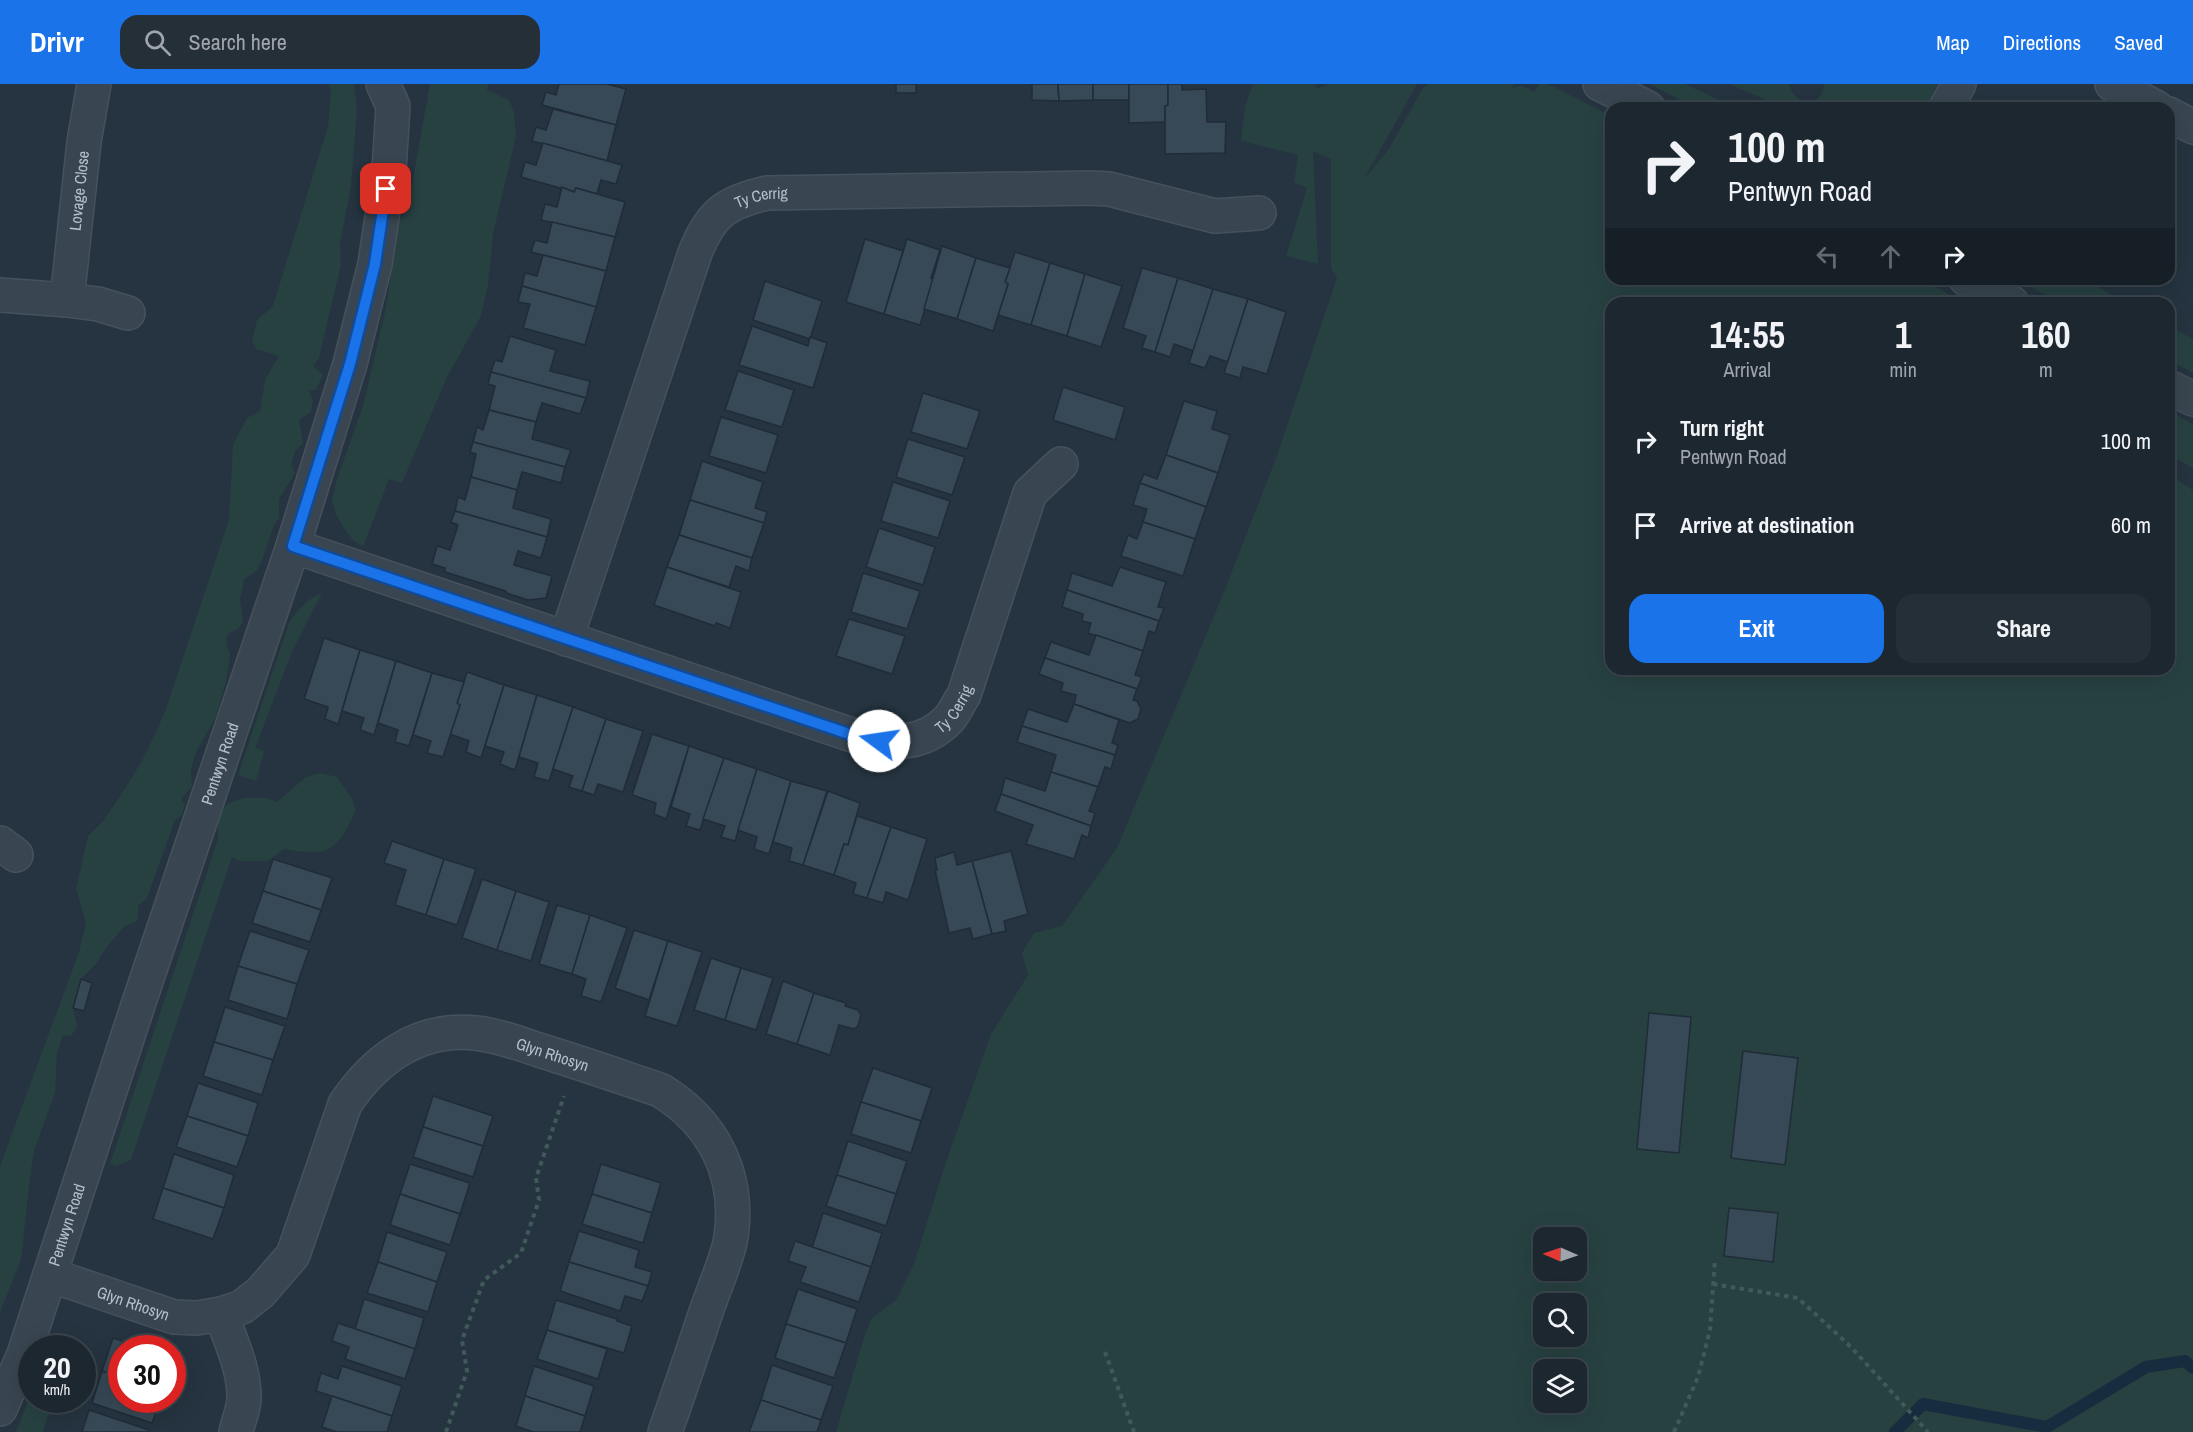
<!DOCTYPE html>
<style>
:root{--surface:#1c2730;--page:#252f38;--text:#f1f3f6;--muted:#a0a5ab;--line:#3a444c;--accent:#1a73e8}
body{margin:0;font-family:"Archivo Narrow",sans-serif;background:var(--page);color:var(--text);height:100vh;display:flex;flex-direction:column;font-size:22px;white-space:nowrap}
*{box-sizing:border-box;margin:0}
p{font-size:20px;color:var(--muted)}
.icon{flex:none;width:33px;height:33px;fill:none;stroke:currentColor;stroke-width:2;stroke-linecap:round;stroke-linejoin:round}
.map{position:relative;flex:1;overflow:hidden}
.details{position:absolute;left:1605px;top:213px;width:570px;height:378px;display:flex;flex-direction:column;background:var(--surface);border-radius:18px;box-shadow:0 6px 24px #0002,0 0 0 2px var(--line)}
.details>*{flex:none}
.guide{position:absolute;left:1605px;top:18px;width:570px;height:183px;border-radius:18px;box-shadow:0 6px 24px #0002,0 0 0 2px var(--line);background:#1c2730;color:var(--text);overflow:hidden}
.needle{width:39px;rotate:272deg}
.buttons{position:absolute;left:1533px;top:1143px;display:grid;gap:12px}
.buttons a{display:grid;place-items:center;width:54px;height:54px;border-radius:12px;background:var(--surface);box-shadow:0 6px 24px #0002,0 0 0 2px var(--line);font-size:30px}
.speed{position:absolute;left:18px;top:1251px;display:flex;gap:12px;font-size:30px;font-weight:700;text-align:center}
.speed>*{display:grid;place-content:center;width:78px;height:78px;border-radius:50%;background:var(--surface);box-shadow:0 6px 24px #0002,0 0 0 2px var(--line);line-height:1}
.speed small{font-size:15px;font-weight:400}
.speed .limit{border:9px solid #d22;background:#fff;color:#111}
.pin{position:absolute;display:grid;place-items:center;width:51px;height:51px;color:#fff;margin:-26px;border-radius:12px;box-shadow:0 3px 9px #0006}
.me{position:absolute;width:66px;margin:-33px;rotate:284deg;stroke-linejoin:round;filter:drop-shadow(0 0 4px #0008)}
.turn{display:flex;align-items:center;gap:21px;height:126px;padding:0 24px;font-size:27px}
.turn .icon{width:78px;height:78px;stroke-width:2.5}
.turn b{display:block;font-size:42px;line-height:51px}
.lanes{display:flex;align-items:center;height:57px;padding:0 24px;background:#0003;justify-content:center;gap:30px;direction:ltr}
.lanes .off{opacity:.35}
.eta{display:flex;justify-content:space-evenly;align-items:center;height:102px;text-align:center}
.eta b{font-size:36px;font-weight:800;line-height:42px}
.action{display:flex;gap:12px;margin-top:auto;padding:12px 24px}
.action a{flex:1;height:69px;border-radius:18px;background:var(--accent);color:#fff;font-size:24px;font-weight:800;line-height:69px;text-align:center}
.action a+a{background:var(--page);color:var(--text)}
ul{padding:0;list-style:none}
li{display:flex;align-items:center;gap:18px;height:84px;padding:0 24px}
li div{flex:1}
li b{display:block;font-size:22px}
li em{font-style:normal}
header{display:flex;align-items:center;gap:36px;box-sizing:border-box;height:84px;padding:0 30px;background:var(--accent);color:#fff}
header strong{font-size:28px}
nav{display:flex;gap:33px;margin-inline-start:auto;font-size:21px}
.search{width:420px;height:54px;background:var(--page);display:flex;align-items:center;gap:15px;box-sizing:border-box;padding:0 21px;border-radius:18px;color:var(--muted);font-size:22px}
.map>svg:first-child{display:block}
.green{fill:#274141;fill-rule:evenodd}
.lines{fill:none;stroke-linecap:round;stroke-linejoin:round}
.stream{stroke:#182c3f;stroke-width:12}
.building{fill:#374856;stroke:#202c37;stroke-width:1.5}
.minor-casing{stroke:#46515c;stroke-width:36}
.tertiary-casing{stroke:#46515c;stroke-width:36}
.path{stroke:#405959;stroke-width:4;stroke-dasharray:4.5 4.5;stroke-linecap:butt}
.minor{stroke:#394550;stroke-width:33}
.tertiary{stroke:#394550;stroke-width:33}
.route-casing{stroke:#114b97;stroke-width:15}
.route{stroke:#1a73e8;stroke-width:10}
.labels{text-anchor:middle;stroke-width:6;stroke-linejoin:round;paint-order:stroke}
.street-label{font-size:16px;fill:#b6c0cb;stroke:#1e2a35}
</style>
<header>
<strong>Drivr</strong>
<div class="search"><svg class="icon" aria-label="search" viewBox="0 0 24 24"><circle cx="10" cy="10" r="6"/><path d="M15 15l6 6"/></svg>Search here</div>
<nav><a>Map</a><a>Directions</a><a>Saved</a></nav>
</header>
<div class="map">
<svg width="2193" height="1348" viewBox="0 0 2193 1348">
<rect width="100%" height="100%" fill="#253440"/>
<g class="green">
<polygon points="329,0 354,0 357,25 351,102 340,160 341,181 319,274 313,282 323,291 316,306 309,307 313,316 311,328 299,336 303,359 295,367 291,381 295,389 279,415 279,434 274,441 262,476 257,486 244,496 240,515 243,538 238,545 228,550 226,559 230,571 226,597 216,633 197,666 191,685 192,702 181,715 185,720 182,731 175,736 147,814 138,822 138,835 134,839 125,842 109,860 95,881 81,895 73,924 77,943 71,952 63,951 57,969 55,1009 35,1064 31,1085 21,1176 0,1228 0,1082 79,868 86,839 76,805 88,752 104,736 128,700 144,673 165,628 229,435 233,361 247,334 260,327 265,296 279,272 256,265 252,256 257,236 273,222 328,42 331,8"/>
<polygon points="430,0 488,0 487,6 509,16 514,28 516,52 493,150 488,201 481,232 447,293 402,399 389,395 363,463 354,457 345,446 336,430 332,415 336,398 363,322 386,224 391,189 386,164 397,139 408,124"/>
<path d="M1253,0H1313L1316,1V5L1329,0H1417L1364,95L1389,65L1423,4L1427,0H1514L1512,4L1521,1L1534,8L1539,0H1548L1611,32V195H1920L1966,219H1611V585H2169V390L2193,406V1348H836L864,1253L872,1234L897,1215L914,1180L944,1084L991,950L1028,891L1022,869L1034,849L1062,842L1117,764L1222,513L1275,377L1337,194L1331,184V75L1313,67L1318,180L1286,172L1307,104L1294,98L1298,71L1241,57L1245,22ZM1544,1154H1576V1186H1544ZM1544,1220H1576V1252H1544ZM1544,1286H1576V1318H1544Z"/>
<polygon points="1649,0 1685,0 1736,24 1696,24"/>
<path d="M1729,0H1789C1795,24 1824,22 1824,0H1938L1926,24H1785Z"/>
<polygon points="2015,195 2083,195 2127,219 2061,219"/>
<polygon points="2169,242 2193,255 2193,289 2169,276"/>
<polygon points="2169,327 2193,340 2193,384 2169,371"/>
<path d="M322,509L292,568L255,664L264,667L256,697L238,691L289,539C298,525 307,515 322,509Z"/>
<path d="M320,689L337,693L351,713L356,726C336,768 329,773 284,765L268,777H239L232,773L131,1076L115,1082L110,1080L218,755C218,745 216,735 222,726C233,711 263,711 277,718L306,693Z"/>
<polygon points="31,1310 32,1316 53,1316 43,1348 16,1348"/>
</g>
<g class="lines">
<polyline class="stream" points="1895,1348 1923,1320 2047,1343 2146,1283 2185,1277 2193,1284"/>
</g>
<g class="building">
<polygon points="559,0 607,0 626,5 616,41 542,21 546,8 556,11"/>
<rect x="896" y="0" width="20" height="9"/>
<polygon points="1032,0 1058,0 1059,17 1032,16"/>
<polygon points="1058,0 1093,0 1093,16 1059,17"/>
<rect x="1093" y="0" width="36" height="16"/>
<polygon points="1129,0 1168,0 1168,21 1165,22 1165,38 1129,39"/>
<polygon points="1168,0 1182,0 1182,6 1206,5 1207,38 1226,38 1225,69 1165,70 1165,22 1168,21"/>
<polygon points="553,25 616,41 607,77 532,57 536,43 546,46"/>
<polygon points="543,59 622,81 616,100 601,96 597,110 576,104 574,108 521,93 525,78 536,81"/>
<polygon points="562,103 574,108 576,104 625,118 615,153 541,136 545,120 557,123"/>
<polygon points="552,138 615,153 606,187 531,168 535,156 547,159"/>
<polygon points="865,155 903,167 884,230 846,218"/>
<polygon points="907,155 940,166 931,194 934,195 920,241 884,230"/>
<polygon points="942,162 976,174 957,235 924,225"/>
<polygon points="1015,168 1050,179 1031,241 998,231 1008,200 1005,198"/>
<polygon points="543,171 606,187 596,223 522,202 525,189 537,192"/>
<polygon points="976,174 1010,184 1005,198 1008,200 993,247 957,235"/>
<polygon points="1050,179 1085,190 1067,252 1031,241"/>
<polygon points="1142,184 1178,194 1155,268 1142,264 1146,252 1123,244"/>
<polygon points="1085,190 1122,202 1101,263 1067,252"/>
<polygon points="1178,194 1213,205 1194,267 1174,260 1170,273 1155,268"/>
<polygon points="765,197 822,217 810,255 753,236"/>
<polygon points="522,202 596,223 585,261 523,244 530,220 518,218"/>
<polygon points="1213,205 1248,215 1228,278 1210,272 1205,284 1189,279"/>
<polygon points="1248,215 1286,228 1267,290 1243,283 1240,294 1224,289"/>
<polygon points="752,242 808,262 810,253 827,259 813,304 739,281"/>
<polygon points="510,252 556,266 550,287 590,297 586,314 491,288 495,276 502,278"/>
<polygon points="738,287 794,306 782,343 725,326"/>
<polygon points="491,288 586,314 580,330 542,319 536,338 489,326 495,302 488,300"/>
<polygon points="1063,303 1125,323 1115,356 1053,336"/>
<polygon points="923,309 980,327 967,365 911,348"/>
<polygon points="1184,317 1217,327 1212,345 1230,351 1218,389 1166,371"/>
<polygon points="489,326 536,338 532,355 571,366 565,383 473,358 477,343 483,346"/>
<polygon points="721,333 778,351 766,389 709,372"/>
<polygon points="908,355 965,373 952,411 896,393"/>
<polygon points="473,358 565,383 561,399 522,388 517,406 471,393 476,370 470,368"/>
<polygon points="1166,371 1218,389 1206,423 1140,399 1144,390 1157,395"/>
<polygon points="702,377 763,398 755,424 767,428 764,439 690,416"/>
<polygon points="471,393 517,406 513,424 551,435 547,453 455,427 458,413 465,416"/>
<polygon points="893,398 950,417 938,454 881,437"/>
<polygon points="1140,399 1206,423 1195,455 1143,438 1147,425 1133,421"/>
<polygon points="690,416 764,439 752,474 679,451"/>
<polygon points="455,427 547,453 541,474 518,467 514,481 552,492 546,514 528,516 506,509 506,507 445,488 445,484 432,480 437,462 450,466 458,441 451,438"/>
<polygon points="1143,438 1195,455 1183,492 1121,472 1128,451 1137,455"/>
<polygon points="879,444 935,463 923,501 866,483"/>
<polygon points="679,451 752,474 749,487 736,482 729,503 667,483"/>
<polygon points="667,483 741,508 730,544 716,539 715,542 654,521"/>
<polygon points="1120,483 1166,498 1158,523 1164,524 1159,537 1067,506 1072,489 1112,502"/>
<polygon points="863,489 920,507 907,545 851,528"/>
<polygon points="1067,506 1159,537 1155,549 1149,547 1143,567 1088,549 1091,539 1082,537 1083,530 1062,523"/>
<polygon points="849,535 905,552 892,590 836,572"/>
<polygon points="1096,551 1143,567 1135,591 1142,593 1137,605 1045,574 1051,558 1089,571"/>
<polygon points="324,554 360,566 338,640 325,635 328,623 304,615"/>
<polygon points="360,566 396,577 374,651 360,646 364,634 342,627"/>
<polygon points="1045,574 1137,605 1133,616 1137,617 1141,625 1138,635 1130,639 1074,620 1076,611 1061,607 1063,599 1039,590"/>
<polygon points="396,577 432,589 409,662 395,658 398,646 378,639"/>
<polygon points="467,588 504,601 481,674 466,668 469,657 450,650 460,621 457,619"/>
<polygon points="432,589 464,598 457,619 460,621 443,673 427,669 431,657 413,651"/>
<polygon points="504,601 537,611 515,686 500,680 504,668 485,662"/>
<polygon points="537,611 573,623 549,697 534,693 538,679 519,673"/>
<polygon points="1074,620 1119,636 1112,659 1118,661 1115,671 1022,642 1028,625 1067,638"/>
<polygon points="573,623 606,635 582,707 569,703 573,692 553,685"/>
<polygon points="606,635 643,647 623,708 598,700 594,711 582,707"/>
<polygon points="1022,642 1115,671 1111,685 1105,683 1098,703 1051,688 1056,671 1017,658"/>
<polygon points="652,650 689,662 666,735 654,730 656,719 632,711"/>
<polygon points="689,662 724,674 700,746 686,742 690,730 671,723"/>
<polygon points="724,674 757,685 735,757 721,753 725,742 703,735"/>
<polygon points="757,685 791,697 769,770 754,765 757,753 738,746"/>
<polygon points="1051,688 1098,703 1089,727 1095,729 1091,742 1001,710 1005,694 1045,707"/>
<polygon points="791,697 827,707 803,781 789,777 792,764 773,758"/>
<polygon points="828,707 860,719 848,761 844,760 834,791 803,781"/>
<polygon points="1001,710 1091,742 1088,754 1082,751 1074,775 1026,760 1033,741 995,727"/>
<polygon points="857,732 891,743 867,814 853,810 856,799 834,791 844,760 848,761"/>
<polygon points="891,743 927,755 908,816 886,808 883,819 867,814"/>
<polygon points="392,757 444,775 426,831 395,821 406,786 384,779"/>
<polygon points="1011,767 1028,830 1004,837 1006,847 992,850 972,777"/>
<polygon points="954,768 957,781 972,777 992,850 973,855 970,844 949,849 935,786 937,786 935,774"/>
<polygon points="273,775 332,794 321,826 263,807"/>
<polygon points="444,775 476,785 457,841 426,831"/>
<polygon points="482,795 516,807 497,866 462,854"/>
<polygon points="263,807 321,826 310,858 252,839"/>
<polygon points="516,807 549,818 531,877 497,866"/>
<polygon points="557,821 590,831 572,890 539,880"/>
<polygon points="590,831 627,844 601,918 581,912 586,895 572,890"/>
<polygon points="634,846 668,857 649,916 615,904"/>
<polygon points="250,847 309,866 297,900 238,882"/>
<polygon points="668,857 702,868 677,942 645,932"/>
<polygon points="711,874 741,884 725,936 694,926"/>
<polygon points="238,882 297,900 287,935 228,916"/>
<polygon points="741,884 773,894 756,946 725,936"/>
<polygon points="81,895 92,899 84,927 73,924"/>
<polygon points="783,897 814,909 797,960 766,950"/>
<polygon points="814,909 846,919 845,922 858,926 861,931 858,942 854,945 839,941 830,971 797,960"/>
<polygon points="225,923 285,942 273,976 214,958"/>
<polygon points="1649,929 1691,933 1679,1069 1637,1065"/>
<polygon points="214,958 273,976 262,1011 203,992"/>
<polygon points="1743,967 1798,974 1785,1081 1731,1074"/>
<polygon points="873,984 932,1004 921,1037 861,1018"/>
<polygon points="198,999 258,1019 248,1052 187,1032"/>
<polygon points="433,1012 493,1032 483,1062 423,1043"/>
<polygon points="861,1018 921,1037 911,1069 851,1050"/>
<polygon points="187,1032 248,1052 237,1083 176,1063"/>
<polygon points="423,1043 483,1062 473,1093 413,1073"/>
<polygon points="848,1057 907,1077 896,1110 837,1091"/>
<polygon points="174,1070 234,1091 224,1124 163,1104"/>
<polygon points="410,1080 470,1099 460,1130 400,1110"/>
<polygon points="601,1080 661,1099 652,1129 592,1110"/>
<polygon points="837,1091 896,1110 886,1142 826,1122"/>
<polygon points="163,1104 224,1124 213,1155 153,1135"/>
<polygon points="400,1110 460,1130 450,1161 390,1141"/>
<polygon points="592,1110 652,1129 643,1159 582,1140"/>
<polygon points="1729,1124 1778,1129 1773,1178 1724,1172"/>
<polygon points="823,1129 882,1149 871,1183 812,1164"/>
<polygon points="579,1147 639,1166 635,1183 652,1188 648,1202 569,1178"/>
<polygon points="387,1148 447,1168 437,1198 378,1178"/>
<polygon points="795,1157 871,1183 859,1218 800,1198 806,1183 788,1177"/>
<polygon points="378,1178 437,1198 428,1228 367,1209"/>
<polygon points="569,1178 648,1202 642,1217 625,1212 620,1227 560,1207"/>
<polygon points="798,1205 857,1225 846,1259 786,1240"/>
<polygon points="364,1215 424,1234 415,1265 355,1245"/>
<polygon points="556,1216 617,1235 617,1237 632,1242 624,1269 547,1246"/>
<polygon points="338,1239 415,1265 405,1295 345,1275 349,1263 332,1257"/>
<polygon points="786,1240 846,1259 834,1294 775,1274"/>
<polygon points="547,1246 607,1265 598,1295 537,1275"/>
<polygon points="113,1254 144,1264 122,1264 122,1294 102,1287"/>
<polygon points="772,1281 833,1302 821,1336 761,1316"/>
<polygon points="342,1282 402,1302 392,1332 316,1307 321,1289 338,1295"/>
<polygon points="534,1282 594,1302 585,1332 525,1312"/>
<polygon points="102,1287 122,1294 122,1316 160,1316 152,1339 92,1319"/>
<polygon points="172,1290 181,1293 175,1308 172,1307"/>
<polygon points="332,1312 392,1332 387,1348 337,1348 322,1343"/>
<polygon points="525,1312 585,1332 580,1348 533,1348 516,1342"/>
<polygon points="761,1316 821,1336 817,1348 749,1348"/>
<polygon points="89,1326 149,1346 149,1348 82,1348"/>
</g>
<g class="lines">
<g class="minor-casing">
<g id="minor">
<polyline points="2112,0 2157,24"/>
<polyline points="1946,24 1959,0"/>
<polyline points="2169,30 2193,43"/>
<polyline points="0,211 67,216 98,220 128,229"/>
<path id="s1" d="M67,216L84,58L94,0"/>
<path id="s2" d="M293,462L855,652C890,660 922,663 949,635C955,628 959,618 964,611L1030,409L1061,380"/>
<path id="s3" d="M566,555L695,169C711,129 725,119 767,109L1090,104L1109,105L1215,132L1259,129"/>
<polyline points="0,759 16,771"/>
<path id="s4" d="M50,1191L174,1233L197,1234L221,1230L242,1223L261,1208L293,1171L345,1020C375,975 419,943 475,949C498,951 520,960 542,967C581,979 621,993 660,1006C713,1038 740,1090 731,1153C728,1174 712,1209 705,1231C692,1270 679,1309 665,1348"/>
<path d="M221,1230C231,1258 245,1286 244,1316C243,1327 238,1338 236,1348"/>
</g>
</g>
<g class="tertiary-casing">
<g id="tertiary">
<polyline points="1600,0 1648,24"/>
<polyline points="1966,195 2012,219"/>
<polyline points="2169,303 2193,315"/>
<path id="s5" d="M0,1325L24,1270L138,921L293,462L350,280L375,180L389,86L393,22L383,0"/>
</g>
</g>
<g class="path">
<polyline points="1713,1200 1798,1214 1851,1263 1928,1348"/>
<polyline points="1105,1268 1134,1348"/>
<polyline points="446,1348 467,1287 462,1256 484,1196 521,1169 539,1116 536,1094 564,1012"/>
<polyline points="1674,1348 1698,1293 1710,1246 1715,1175"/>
</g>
<use href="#minor" class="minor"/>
<use href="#tertiary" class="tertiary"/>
</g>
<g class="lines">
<g class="route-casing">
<polyline id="route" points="386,105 375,180 350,280 293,462 855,652 879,657"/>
</g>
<use href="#route" class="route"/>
</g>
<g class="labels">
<g class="street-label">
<text dy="6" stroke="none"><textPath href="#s1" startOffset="110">Lovage Close</textPath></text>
<text dy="6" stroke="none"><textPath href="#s3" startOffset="500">Ty Cerrig</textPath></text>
<text dy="6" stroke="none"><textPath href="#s2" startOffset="705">Ty Cerrig</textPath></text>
<text dy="6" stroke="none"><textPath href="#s5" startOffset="682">Pentwyn Road</textPath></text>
<text dy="6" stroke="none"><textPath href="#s4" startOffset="670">Glyn Rhosyn</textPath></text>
<text dy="6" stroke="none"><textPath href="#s5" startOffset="196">Pentwyn Road</textPath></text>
<text dy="6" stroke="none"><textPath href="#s4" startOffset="88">Glyn Rhosyn</textPath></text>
</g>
</g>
</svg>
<div class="buttons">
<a><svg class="needle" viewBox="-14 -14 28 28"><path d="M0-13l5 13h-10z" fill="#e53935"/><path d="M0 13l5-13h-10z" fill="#a0a5ab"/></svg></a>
<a><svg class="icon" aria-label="search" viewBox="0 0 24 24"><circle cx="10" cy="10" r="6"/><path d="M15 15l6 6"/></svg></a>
<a><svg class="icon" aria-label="layers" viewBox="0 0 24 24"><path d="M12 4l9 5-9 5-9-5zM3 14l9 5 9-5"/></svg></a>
</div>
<div class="speed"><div>20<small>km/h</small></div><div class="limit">30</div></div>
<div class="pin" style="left:386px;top:105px;background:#d93025"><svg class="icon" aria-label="arrive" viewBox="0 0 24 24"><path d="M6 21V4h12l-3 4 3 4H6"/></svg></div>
<svg class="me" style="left:879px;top:657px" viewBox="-20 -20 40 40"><circle r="19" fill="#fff"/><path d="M0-13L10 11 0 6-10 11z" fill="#1a73e8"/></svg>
<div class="guide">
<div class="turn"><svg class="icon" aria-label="right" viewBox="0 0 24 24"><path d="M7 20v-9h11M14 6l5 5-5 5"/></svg><div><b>100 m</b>Pentwyn Road</div></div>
<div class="lanes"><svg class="icon off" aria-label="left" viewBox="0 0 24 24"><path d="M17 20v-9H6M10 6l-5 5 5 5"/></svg><svg class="icon off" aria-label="ahead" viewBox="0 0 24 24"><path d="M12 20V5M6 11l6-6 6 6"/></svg><svg class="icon" aria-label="right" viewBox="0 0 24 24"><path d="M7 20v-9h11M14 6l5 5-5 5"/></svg></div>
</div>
<section class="details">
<div class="eta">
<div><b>14:55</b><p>Arrival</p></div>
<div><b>1</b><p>min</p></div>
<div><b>160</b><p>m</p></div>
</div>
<ul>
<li><svg class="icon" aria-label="right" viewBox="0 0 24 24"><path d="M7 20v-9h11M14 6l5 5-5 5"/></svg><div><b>Turn right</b><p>Pentwyn Road</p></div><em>100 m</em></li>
<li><svg class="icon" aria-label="arrive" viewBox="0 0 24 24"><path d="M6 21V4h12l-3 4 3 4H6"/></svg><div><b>Arrive at destination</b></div><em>60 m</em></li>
</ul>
<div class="action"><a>Exit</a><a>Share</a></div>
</section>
</div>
